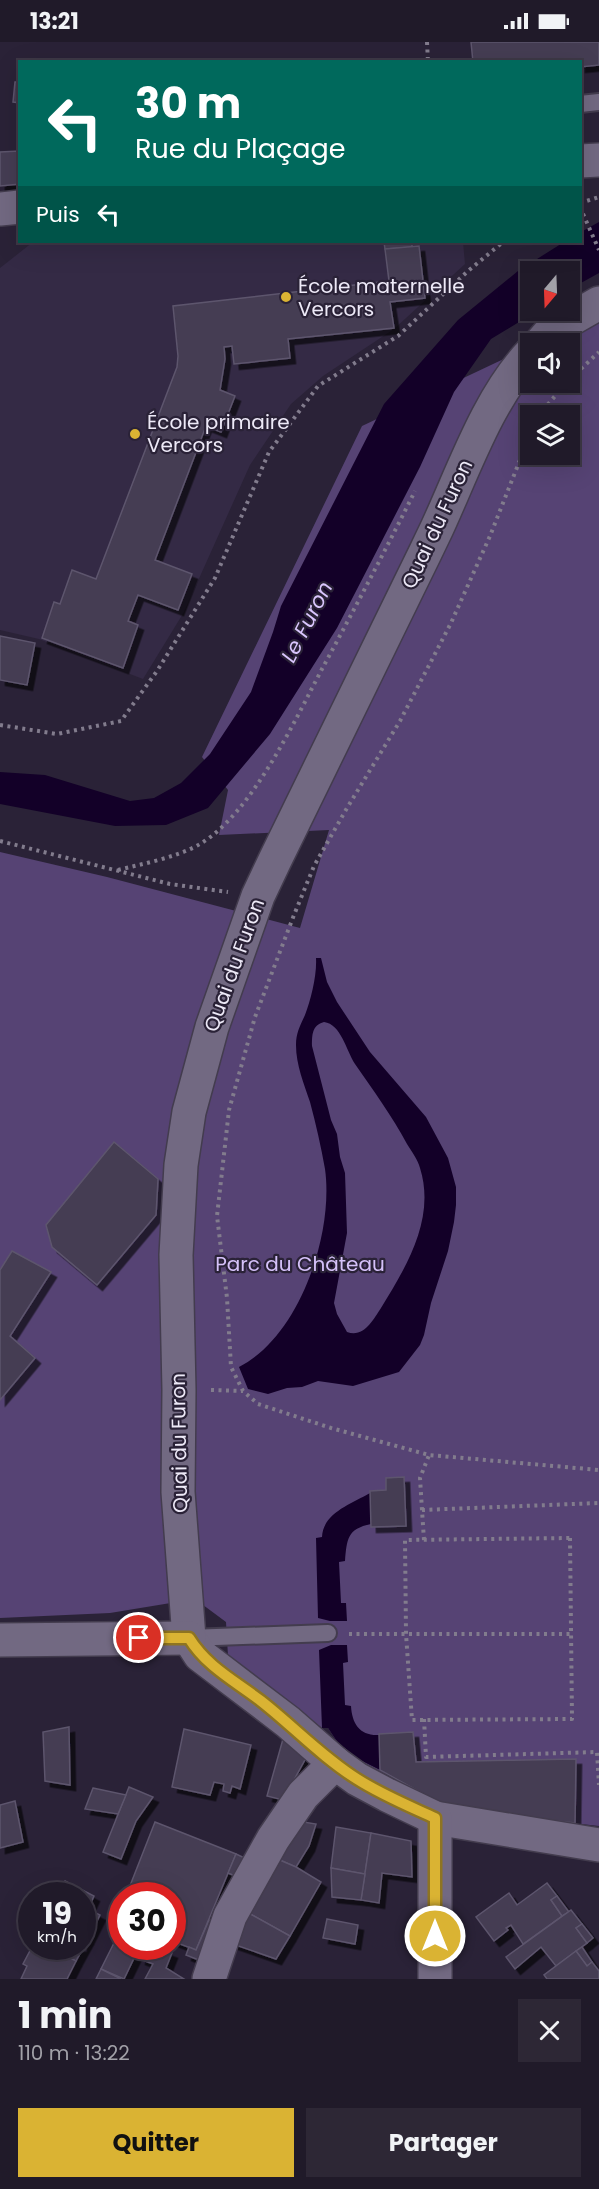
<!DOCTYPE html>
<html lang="fr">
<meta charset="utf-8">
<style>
:root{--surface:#201a29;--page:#2d2735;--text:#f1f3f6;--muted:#a2a1a8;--line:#3d3846;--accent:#dab333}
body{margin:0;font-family:Poppins,sans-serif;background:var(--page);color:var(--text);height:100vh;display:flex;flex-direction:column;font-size:22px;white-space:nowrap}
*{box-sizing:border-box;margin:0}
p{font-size:20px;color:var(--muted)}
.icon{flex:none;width:33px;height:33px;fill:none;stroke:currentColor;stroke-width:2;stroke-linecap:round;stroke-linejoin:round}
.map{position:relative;height:1937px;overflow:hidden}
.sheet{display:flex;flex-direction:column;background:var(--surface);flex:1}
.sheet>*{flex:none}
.banner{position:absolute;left:18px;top:18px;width:564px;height:183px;border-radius:0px;box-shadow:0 6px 24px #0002,0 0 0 2px var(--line);background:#00695c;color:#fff;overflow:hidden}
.needle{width:39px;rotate:199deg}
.buttons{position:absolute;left:520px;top:219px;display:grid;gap:12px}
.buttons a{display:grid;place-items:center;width:60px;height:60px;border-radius:0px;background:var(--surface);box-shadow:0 6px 24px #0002,0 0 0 2px var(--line);font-size:30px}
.speed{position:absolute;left:18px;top:1840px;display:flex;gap:12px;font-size:30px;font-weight:700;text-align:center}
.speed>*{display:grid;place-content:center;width:78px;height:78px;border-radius:50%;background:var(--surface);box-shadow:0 6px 24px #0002,0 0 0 2px var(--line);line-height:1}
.speed small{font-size:15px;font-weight:400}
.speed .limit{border:9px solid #d22;background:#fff;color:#111}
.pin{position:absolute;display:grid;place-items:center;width:51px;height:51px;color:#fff;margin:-26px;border:3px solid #fff;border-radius:50%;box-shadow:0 2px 6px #0007}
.me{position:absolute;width:66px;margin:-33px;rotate:0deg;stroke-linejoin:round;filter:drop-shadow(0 0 4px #0008)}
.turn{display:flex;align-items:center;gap:21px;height:126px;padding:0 18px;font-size:27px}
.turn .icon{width:78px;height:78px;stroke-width:2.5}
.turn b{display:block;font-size:42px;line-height:51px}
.then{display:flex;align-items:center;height:57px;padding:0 18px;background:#0003;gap:12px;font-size:22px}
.round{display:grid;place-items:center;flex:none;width:63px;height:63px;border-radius:0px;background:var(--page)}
.overview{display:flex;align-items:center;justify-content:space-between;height:102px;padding:0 18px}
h1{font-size:36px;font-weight:700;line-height:45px}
.primary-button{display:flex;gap:12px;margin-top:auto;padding:12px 18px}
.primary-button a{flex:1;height:69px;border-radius:0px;background:var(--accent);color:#111;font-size:24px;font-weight:700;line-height:69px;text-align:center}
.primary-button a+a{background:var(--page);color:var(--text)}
.status{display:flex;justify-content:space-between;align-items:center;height:42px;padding:0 30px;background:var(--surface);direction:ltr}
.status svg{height:16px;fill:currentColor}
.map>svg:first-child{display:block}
.built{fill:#342a45}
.green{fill:#564374;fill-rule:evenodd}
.water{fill:#130028;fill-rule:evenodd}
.building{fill:#443c52;stroke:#5d556d;stroke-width:1.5;filter:url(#shadow)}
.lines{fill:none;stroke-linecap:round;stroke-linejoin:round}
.service-casing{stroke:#433c4e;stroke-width:20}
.minor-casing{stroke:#433c4e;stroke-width:36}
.path{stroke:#827c8d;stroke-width:4;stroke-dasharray:3 4.5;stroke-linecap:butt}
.service{stroke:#726982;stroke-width:16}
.minor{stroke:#726982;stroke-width:33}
.route-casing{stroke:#8e7421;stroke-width:15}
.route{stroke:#dab333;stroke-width:10}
.poi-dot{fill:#dab333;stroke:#2a2237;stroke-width:2}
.labels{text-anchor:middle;stroke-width:4.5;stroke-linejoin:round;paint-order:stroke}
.poi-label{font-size:20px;fill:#ede9f7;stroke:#2a2237;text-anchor:start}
.street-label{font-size:20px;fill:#ede9f7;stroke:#2a2237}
.park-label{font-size:20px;fill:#d5c1f9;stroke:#2a2237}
.water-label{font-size:21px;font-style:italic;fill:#d9c5fd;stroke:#2a2237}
</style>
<div class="status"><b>13:21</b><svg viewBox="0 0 49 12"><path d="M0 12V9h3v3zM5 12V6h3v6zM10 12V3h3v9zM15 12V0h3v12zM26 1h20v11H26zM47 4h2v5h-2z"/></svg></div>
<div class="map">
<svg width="599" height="1937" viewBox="0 0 599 1937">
<defs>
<filter id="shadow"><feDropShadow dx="5.5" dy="5.5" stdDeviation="0" flood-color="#0009"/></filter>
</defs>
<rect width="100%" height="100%" fill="#2a2237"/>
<polygon class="built" points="33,200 463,200 465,222 394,287 323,334 291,362 250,423 184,570 143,637 39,597 0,588 0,226"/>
<path class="green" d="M599,273V1784L483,1771L445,1764L344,1710L328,1686H322L228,1614L226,1580L195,1557L110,1571L0,1576V810L107,835L300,886L329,788L219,793L228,748L202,715L362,384L531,304V340H570V302L536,301ZM531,374H570V412H531Z"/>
<g class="water">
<polygon points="599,180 599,231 570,247 570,230 531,230 531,268 537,269 491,297 454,350 420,425 337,586 270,692 208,766 166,783 115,784 0,762 0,730 45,733 130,759 154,756 181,741 210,712 251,650 273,590 281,564 384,362 458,278 518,229 564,200 580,200 581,190"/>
<path d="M316,916H321L327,940L337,960L370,1010L426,1075L448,1116L456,1145V1163L454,1180L448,1209L431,1261L424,1293L420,1303L399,1330L353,1344L318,1339L302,1345L287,1346L268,1352L248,1347L239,1325C300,1294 334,1191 325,1127C321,1105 316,1082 310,1060C304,1042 296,1023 296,1003C296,991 300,984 305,973C311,957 317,933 316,916ZM324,980C341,982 346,1008 355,1022C373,1048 392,1074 407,1102C412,1110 418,1118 420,1126C436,1177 406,1225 381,1266C373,1278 364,1296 347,1290L337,1272L334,1261L347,1191L345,1131L340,1115L337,1092L331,1078L312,1004C312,993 312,983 324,980Z"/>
<path d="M370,1451L371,1482C347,1487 347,1497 345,1519L339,1520L341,1561H346L347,1579H330L318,1576L316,1496L322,1495C323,1471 351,1462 370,1451Z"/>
<path d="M331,1603H347L348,1620L343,1621L345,1663L351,1664C352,1682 360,1694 379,1693L380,1728L344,1710L328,1686H322L319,1608Z"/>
</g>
<g class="building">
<polygon points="471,0 599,0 599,23 580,25 580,20 473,20"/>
<polygon points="15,40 20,40 20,61 13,60"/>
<polygon points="20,109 20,142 0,144 0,110"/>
<polygon points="384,200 412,200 412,205 385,207"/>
<polygon points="419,204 425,256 390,260 394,286 288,297 290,316 234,322 232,304 224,305 225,317 220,348 235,354 221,390 206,384 155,518 192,532 178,568 138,553 128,579 138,583 123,626 42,596 54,560 60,562 72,528 96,537 177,325 178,314 173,264 389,239 385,207"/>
<polygon points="0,594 35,601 27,643 0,638"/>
<polygon points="114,1100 158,1137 156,1173 97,1243 52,1205 46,1183"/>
<polygon points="12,1209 51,1230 10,1294 35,1316 0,1358 0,1228"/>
<polygon points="404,1435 406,1484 371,1485 370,1449 386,1448 386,1436"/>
<polygon points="69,1685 70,1743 45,1739 43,1690"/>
<polygon points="184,1687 251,1703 240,1747 232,1744 230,1751 223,1749 224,1742 214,1740 210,1753 172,1745"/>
<polygon points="413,1690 416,1720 576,1717 575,1781 483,1771 445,1764 380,1728 379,1692"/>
<polygon points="283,1697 306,1716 283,1758 267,1754"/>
<polygon points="129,1745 153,1755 136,1779 121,1817 103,1810"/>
<polygon points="93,1746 126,1753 118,1772 85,1767"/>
<polygon points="15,1759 23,1800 0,1806 0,1763"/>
<polygon points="297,1779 316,1782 309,1804 296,1825 275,1816"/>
<polygon points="155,1780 236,1812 196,1908 172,1899 172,1854 126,1854"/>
<polygon points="336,1785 371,1791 365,1832 331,1826"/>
<polygon points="371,1791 411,1799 412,1835 382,1831 379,1861 361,1858"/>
<polygon points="236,1812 249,1818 240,1836 228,1831"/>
<polygon points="275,1816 296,1825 321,1840 290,1894 243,1868"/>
<polygon points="331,1826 365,1832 361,1858 332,1855"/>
<polygon points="65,1839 94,1854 88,1867 100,1873 88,1897 82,1894 82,1854 57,1854"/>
<polygon points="547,1841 557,1854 551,1858 562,1874 523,1902 511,1883 506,1886 508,1888 494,1899 476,1875 509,1851 517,1863"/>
<polygon points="557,1854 569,1870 562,1874 551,1858"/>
<polygon points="243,1868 290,1894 276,1917 230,1901"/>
<polygon points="571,1868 582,1882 576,1886 587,1901 556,1924 541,1905 515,1927 506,1915"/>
<polygon points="327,1877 358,1883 355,1902 323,1896"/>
<polygon points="209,1878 218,1882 204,1920 186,1913 189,1905 196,1908"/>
<polygon points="582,1882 593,1896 587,1901 576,1886"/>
<polygon points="82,1894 88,1897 76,1919 48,1905 82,1905"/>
<polygon points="114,1901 136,1912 124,1937 101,1927"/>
<polygon points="32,1905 48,1905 76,1919 67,1937 21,1937 27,1924 23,1922"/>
<polygon points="144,1905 156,1905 172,1911 166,1926 184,1937 145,1937 153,1922 140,1917"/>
<polygon points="582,1905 592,1920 587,1924 576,1909"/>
<polygon points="576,1909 587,1924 592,1920 599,1929 599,1937 547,1937 544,1933"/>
<polygon points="101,1927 121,1937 96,1937"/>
</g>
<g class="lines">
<g class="service-casing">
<g id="service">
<polyline points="580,62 599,60"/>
<polyline points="189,1596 328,1591"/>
</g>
</g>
<g class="minor-casing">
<g id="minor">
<polyline points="580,119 599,118"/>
<polyline points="0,167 20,165"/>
<polyline points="540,302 552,288 599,261"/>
<path d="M531,311C488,356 463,430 437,486C384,597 329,707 275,818L258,854L212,985L189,1070L181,1123L176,1213L179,1348L178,1450L189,1596L200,1613L288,1680L335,1721L357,1737L387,1753L435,1776L599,1803"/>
<polyline points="0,1598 189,1596"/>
<polyline points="209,1937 230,1874 273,1797 303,1753 335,1721"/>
<polyline points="435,1937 435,1776"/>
</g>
</g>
<g class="path">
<polyline points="427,0 428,20"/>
<polyline points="580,161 599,155"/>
<polyline points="580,165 599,208"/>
<polyline points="570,337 599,310"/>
<polyline points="538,374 567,340"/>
<polyline points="531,390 490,494 451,581 400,679 347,766 314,824 294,873 255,975 229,1068 217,1174 227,1256 231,1325 243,1349 258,1362 331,1386 429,1413 599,1428"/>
<polyline points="0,683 57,692 121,679 157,629 215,536 269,410 318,344 398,294 468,229 503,200"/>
<polyline points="0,799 170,842 228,850"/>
<path d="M118,828C142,822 178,815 200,802C252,771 294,680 322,627C354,568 385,509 415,449"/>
<polyline points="211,1348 243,1349"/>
<polyline points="422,1468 420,1436 429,1413"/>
<polygon points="570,1496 572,1677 412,1678 406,1592 405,1498"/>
<polyline points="424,1498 422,1468 599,1461"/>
<polyline points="349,1592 571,1592"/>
<polyline points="424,1677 426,1715 597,1710 599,1743"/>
</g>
<use href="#service" class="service"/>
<use href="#minor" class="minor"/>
</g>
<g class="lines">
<g class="route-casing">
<path id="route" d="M139,1596H189C207,1625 235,1639 261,1659C293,1684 322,1715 357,1737C382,1753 409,1764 435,1776V1894"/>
</g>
<use href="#route" class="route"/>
</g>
<g class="poi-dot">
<circle cx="286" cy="255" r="6"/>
<circle cx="135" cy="392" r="6"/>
</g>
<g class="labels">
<g class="poi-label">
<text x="298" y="251">École maternelle<tspan x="298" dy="23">Vercors</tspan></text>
<text x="147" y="387">École primaire<tspan x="147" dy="23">Vercors</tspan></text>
</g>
<g class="street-label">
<text transform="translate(437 482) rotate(-65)" y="7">Quai du Furon</text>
<text transform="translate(234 923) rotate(-70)" y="7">Quai du Furon</text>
<text transform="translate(179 1401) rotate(-91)" y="7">Quai du Furon</text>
</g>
<g class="park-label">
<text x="300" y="1229">Parc du Château</text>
</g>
<g class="water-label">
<text transform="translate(307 580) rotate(-63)" y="7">Le Furon</text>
</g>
</g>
</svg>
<div class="buttons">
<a><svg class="needle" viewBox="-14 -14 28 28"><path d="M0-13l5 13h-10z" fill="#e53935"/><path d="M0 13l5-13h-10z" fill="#a2a1a8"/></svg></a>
<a><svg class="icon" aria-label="sound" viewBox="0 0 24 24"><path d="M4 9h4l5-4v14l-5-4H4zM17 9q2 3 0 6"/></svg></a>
<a><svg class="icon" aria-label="layers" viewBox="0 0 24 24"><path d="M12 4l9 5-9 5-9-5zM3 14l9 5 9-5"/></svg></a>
</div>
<div class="speed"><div>19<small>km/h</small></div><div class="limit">30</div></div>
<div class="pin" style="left:139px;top:1596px;background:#d93025"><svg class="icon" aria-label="arrive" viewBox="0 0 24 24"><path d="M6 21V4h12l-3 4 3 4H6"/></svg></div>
<svg class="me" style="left:435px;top:1894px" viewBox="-20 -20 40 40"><circle r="17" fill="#dab333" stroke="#fff" stroke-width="3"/><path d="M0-11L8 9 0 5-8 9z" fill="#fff"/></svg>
<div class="banner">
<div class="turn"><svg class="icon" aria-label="left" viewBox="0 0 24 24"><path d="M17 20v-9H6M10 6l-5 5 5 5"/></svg><div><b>30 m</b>Rue du Plaçage</div></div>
<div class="then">Puis<svg class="icon" aria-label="left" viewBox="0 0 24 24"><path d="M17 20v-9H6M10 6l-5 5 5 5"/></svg></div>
</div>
</div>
<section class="sheet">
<div class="overview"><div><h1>1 min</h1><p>110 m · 13:22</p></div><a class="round"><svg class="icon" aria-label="close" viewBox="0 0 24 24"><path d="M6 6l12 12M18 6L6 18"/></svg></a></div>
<div class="primary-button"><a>Quitter</a><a>Partager</a></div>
</section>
